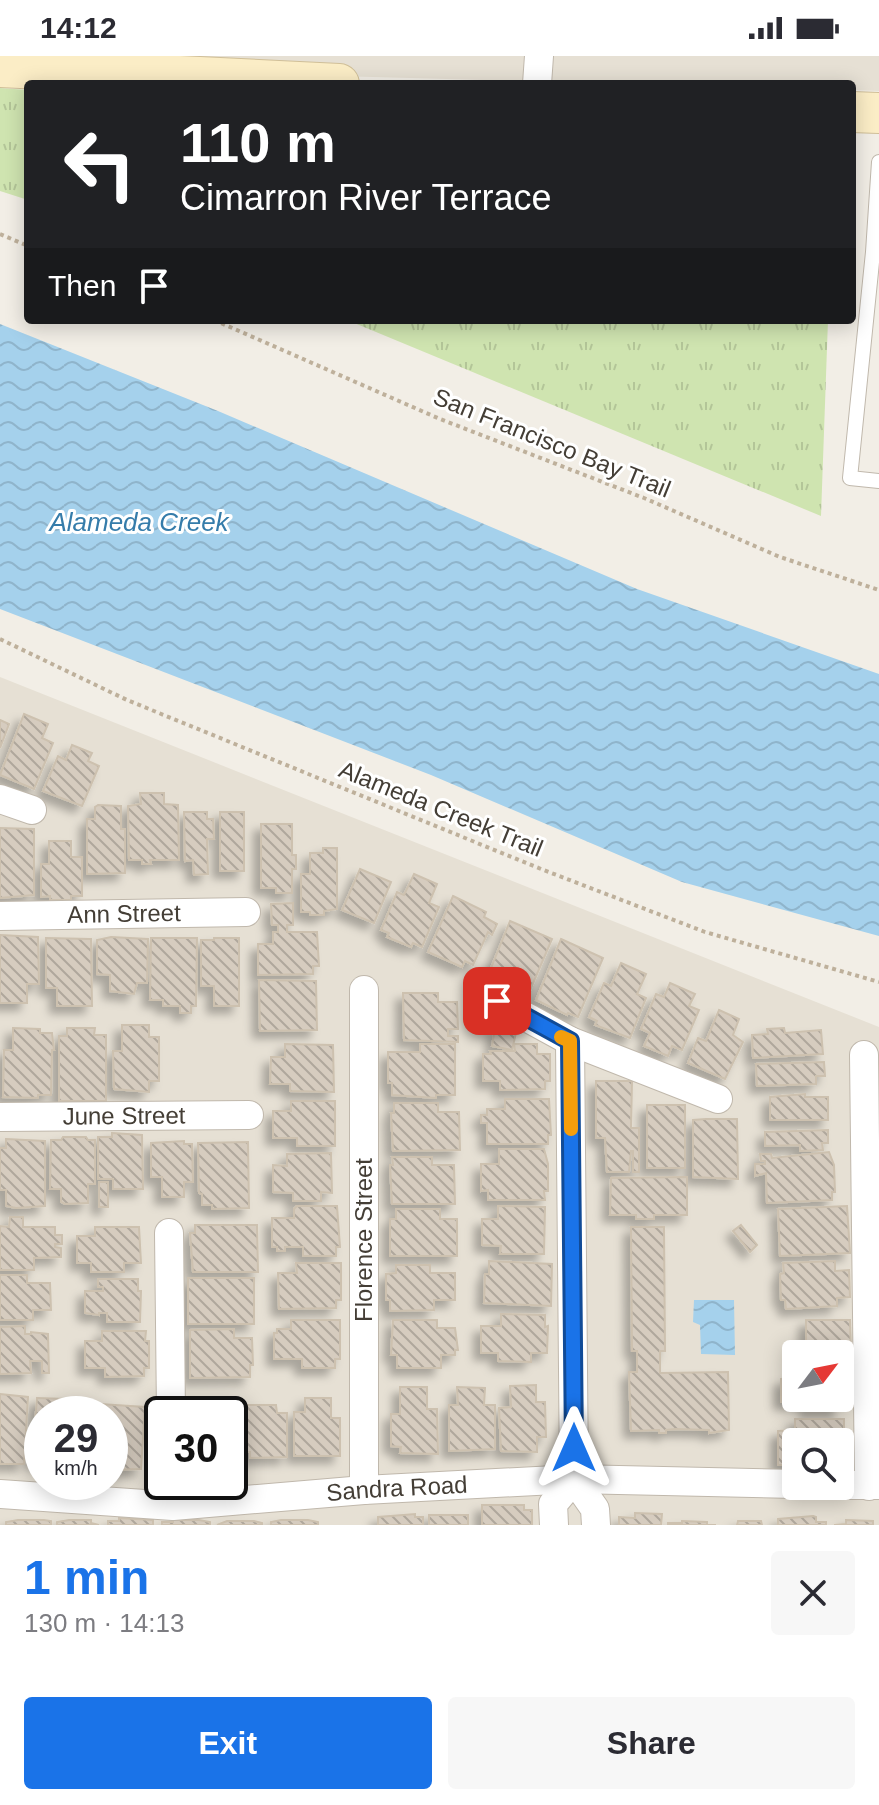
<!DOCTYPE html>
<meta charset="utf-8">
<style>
:root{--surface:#fff;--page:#f7f7f7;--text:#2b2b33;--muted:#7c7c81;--accent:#1a73e8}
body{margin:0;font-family:Helvetica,sans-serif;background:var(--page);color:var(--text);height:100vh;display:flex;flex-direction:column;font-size:30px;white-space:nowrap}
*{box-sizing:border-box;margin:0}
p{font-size:26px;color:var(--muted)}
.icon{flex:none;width:44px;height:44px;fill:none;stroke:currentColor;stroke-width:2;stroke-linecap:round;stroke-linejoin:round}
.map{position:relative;height:1469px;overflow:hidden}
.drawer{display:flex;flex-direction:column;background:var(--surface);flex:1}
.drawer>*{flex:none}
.hud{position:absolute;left:24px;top:24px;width:832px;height:244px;border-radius:8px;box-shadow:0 4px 20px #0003;background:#202124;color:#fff;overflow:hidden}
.needle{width:52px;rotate:58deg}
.tools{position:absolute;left:782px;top:1284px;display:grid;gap:16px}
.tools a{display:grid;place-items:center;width:72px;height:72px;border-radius:8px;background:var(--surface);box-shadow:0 4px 20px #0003;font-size:40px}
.speed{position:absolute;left:24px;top:1340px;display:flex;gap:16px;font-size:40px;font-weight:700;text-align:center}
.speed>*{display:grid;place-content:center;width:104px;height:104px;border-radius:50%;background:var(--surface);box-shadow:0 4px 20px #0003;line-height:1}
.speed small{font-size:20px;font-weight:400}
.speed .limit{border:4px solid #111;border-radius:12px;background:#fff;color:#111}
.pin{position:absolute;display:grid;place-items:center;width:68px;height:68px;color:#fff;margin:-34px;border-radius:16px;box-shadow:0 4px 12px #0006}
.me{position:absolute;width:88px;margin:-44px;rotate:0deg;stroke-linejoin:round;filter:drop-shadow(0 0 6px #0008)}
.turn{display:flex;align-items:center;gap:28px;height:168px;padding:0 24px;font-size:36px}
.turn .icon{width:104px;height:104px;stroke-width:2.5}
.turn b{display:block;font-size:56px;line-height:68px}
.then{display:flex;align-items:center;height:76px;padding:0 24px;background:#0003;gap:16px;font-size:30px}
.round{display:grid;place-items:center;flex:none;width:84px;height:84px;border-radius:8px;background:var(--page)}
.head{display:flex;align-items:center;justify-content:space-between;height:136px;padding:0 24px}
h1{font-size:48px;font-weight:600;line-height:60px;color:var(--accent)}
.action{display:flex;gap:16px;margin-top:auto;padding:16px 24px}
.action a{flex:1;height:92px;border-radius:8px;background:var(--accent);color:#fff;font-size:32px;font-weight:600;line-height:92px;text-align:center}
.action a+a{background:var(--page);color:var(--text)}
.status{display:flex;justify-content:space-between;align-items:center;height:56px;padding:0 40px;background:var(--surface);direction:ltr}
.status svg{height:22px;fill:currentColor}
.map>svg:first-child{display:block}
.residential{fill:#e6e0d4;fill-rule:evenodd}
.grass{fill:url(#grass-tufts)}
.water{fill:url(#water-waves)}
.building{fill:url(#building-back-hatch);stroke:#cdc1af;stroke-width:2;filter:url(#shadow)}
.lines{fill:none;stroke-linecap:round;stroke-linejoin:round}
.lane-casing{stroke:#c0b8ac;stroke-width:16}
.street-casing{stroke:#c0b8ac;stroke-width:30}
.secondary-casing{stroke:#d0bf98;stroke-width:42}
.path{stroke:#beb09b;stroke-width:4;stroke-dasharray:4 4;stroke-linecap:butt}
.lane{stroke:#fff;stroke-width:14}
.street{stroke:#fff;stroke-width:28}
.secondary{stroke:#fbedc6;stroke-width:40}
.route-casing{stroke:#114b97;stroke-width:20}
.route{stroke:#1a73e8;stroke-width:14}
.slow{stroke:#f59e0b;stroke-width:14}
.labels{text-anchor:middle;stroke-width:6;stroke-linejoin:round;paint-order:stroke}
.street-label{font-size:24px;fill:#443e36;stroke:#fff}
.water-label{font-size:26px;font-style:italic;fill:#357caa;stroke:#fff}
</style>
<div class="status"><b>14:12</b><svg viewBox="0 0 49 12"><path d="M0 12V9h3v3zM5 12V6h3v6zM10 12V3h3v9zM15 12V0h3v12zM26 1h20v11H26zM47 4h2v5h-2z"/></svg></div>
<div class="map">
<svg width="879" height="1469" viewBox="0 0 879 1469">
<defs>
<pattern id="grass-tufts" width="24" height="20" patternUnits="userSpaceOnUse" patternTransform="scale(2)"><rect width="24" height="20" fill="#cfe4b0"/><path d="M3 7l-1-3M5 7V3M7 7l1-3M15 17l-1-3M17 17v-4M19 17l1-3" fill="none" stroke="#b3c598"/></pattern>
<pattern id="water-waves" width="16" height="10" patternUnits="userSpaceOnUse" patternTransform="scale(2)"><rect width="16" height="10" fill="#a5d1ec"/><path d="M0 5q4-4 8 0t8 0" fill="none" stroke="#8fb4cb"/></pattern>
<pattern id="building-back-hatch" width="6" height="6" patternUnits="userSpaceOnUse" patternTransform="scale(2)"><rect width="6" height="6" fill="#d6ccbf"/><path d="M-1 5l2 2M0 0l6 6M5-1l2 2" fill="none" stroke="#afa79c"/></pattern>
<filter id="shadow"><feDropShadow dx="-7" dy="7" stdDeviation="4" flood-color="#0004"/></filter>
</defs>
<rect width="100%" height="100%" fill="#f2eee6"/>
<g class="residential">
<polygon points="0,0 879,0 879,35 852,34 852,28 633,28 0,11"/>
<path d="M0,621L879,971V1469H0ZM796,1298H840V1342H796ZM42,1358H110V1426H42ZM162,1358H230V1426H162ZM796,1386H840V1430H796Z"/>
</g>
<g class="grass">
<polygon points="0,32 28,34 28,144 0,135"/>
<polygon points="347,264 828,264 821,460"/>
</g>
<g class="water">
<polygon points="0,268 218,355 637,533 879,618 879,880 682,826 431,719 0,553"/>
<polygon points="694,1244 734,1244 735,1299 701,1298 700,1269 693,1266"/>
</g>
<g class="building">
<polygon points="24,658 48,668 42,682 53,687 34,733 0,719"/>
<polygon points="0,664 9,668 0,692"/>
<polygon points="72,689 92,697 88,705 99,710 82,750 43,735 58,700 66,704"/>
<polygon points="140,737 164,737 164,748 178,749 179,804 150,804 151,808 142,808 142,804 129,804 128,750 141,748"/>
<polygon points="98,749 121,750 121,773 125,773 125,817 87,818 87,763 95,763 95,751"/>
<polygon points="184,756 207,756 207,763 213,763 214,783 207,783 208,818 194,819 193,804 185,805"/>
<rect x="220" y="756" width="24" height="59"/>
<polygon points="261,768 292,768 292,799 296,799 296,813 292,813 292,837 276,837 276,832 261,832"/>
<polygon points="0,772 34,773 34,839 0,842"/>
<polygon points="49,785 71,785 71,801 82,801 82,840 71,840 71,844 50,844 50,840 41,841 41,808 49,808"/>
<polygon points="323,792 337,792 337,853 324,855 324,859 310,859 310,856 301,856 301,818 310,818 310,797 323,797"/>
<polygon points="360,813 391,826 374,867 342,854"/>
<polygon points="414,818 437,828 429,847 439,851 422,891 413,887 411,891 387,881 389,877 381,874 397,836 404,839"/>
<polygon points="453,840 486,856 484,861 497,868 492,879 488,876 473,909 465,905 462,911 428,896"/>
<polygon points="293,847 293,869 287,869 287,876 317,876 319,910 313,910 313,918 258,919 258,888 273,888 273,876 278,876 278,869 272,869 271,848"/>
<polygon points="510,865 552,883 528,939 493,927 498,915 491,912"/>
<polygon points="0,879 38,881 39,928 27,928 27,947 0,947"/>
<polygon points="111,881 148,883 147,927 137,927 134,938 110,935 110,919 97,918 97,884"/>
<polygon points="46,882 91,883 92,950 57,950 57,932 46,932"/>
<polygon points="151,882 197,882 196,950 191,950 191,957 180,957 180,950 163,950 163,944 150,944"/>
<polygon points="214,882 239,882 239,950 214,950 214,930 201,930 201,884 214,884"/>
<polygon points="561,883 603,902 578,961 568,957 567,959 536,944"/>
<polygon points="621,907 646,918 637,938 646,942 630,982 595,969 597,965 589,961 604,927 611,930"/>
<polygon points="259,924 316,925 317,974 260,975"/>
<polygon points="670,927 695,938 689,950 699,954 682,994 672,990 668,1000 644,990 650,977 641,973 656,938 664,941"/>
<polygon points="403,937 438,937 438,946 457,946 458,973 448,973 448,980 458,980 458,986 404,984"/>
<polygon points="719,954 739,963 733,979 743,986 725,1023 688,1007 698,982 706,985"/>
<polygon points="122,969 149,969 149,981 159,981 159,1025 149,1025 149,1036 114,1033 113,995 122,995"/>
<polygon points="13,972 40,973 40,977 52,977 54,994 52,994 51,1039 38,1039 38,1042 3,1041 4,994 13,994"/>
<polygon points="67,972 95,972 94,979 106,979 106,1045 59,1045 59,980 67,980"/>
<polygon points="495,972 516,977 512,994 492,990"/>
<polygon points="784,972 785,977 821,974 823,998 753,1002 752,979 768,978 767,973"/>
<polygon points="285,988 333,989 334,1036 290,1035 290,1028 270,1028 271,1001 285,1001"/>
<polygon points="420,988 455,988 455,1039 436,1039 436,1042 392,1039 392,1027 388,1027 388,996 420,996"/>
<polygon points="514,988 537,988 537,998 550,998 550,1025 545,1025 545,1033 500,1034 500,1025 483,1025 483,998 491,998 490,995 515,995"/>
<polygon points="824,1006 825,1020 816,1020 816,1028 757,1030 756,1008"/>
<polygon points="596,1025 632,1025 631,1072 639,1072 639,1116 633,1116 633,1095 631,1095 629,1116 607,1116 605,1082 596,1082"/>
<polygon points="805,1038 805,1041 828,1041 828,1064 770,1064 770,1041"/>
<polygon points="505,1043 549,1043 551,1079 548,1079 548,1088 487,1088 487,1067 481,1067 481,1059 487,1059 487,1053 505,1053"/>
<polygon points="291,1045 335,1045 335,1090 297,1090 297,1082 273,1082 273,1055 291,1055"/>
<polygon points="394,1047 438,1047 438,1056 459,1056 460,1094 393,1095 391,1057 394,1057"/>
<rect x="647" y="1049" width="38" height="63"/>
<polygon points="706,1063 737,1063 738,1123 693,1121 693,1064"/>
<polygon points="828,1074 828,1087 822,1087 823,1094 800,1095 800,1089 765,1090 765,1076"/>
<polygon points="112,1077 142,1079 143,1133 113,1133 113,1123 98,1123 98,1081 112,1081"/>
<polygon points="63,1081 86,1081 88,1084 95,1084 95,1128 88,1128 88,1147 65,1148 61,1146 61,1133 50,1133 51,1084 61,1084"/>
<polygon points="6,1083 45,1085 45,1150 16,1152 6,1150 6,1134 0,1134 0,1092 6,1092"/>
<polygon points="184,1085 184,1088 192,1088 193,1126 184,1126 184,1141 162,1141 162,1121 151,1121 151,1087"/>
<polygon points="248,1086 249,1152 212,1153 212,1149 202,1149 202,1138 199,1137 198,1087"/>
<polygon points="499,1093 544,1093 548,1108 548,1135 544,1135 545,1144 488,1144 488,1134 481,1135 481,1108 499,1108"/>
<polygon points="829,1096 834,1109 835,1136 832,1136 832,1144 767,1147 766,1117 755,1120 755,1108 765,1108 765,1105 761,1105 760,1098 771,1098 772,1102"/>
<polygon points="331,1097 332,1137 321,1136 321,1145 293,1145 293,1137 273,1136 273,1109 287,1110 287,1098"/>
<polygon points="392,1101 432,1101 432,1109 454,1109 455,1148 392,1148 390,1109 393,1109"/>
<polygon points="687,1121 687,1159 654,1159 654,1163 636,1163 636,1159 610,1159 611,1122"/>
<rect x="99" y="1126" width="9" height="25"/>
<polygon points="297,1150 337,1150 340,1191 336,1191 336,1200 303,1200 303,1191 285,1191 285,1195 277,1195 277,1191 272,1191 272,1162 294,1162 294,1153"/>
<polygon points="498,1150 545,1151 544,1198 500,1198 501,1190 482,1189 482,1163 498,1163"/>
<polygon points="847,1150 850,1197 780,1200 778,1153"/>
<polygon points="396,1153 440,1153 440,1163 457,1163 457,1200 390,1200 390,1163 396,1163"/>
<polygon points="10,1161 23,1161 23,1171 55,1171 55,1179 62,1179 62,1188 55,1188 55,1191 61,1192 61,1201 34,1202 34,1214 0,1214 0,1170 9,1171"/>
<polygon points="195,1169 257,1169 258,1216 193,1216 190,1177 195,1177"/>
<polygon points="741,1169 757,1189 750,1196 733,1175"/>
<polygon points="95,1171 139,1171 141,1207 124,1207 124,1216 91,1216 91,1207 77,1207 77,1180 95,1180"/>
<polygon points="631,1171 664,1171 665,1295 660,1295 660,1317 728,1316 729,1374 709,1377 709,1374 675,1373 666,1374 666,1377 659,1377 659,1374 631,1375 629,1316 637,1316 637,1295 632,1295"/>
<polygon points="489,1205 552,1208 551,1250 484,1247 485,1218 489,1218"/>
<polygon points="835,1205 835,1215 849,1214 850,1241 837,1242 837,1250 786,1253 785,1244 781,1244 780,1218 784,1217 783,1207"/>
<polygon points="296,1207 341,1207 341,1244 336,1244 336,1252 279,1253 278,1217 297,1217"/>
<polygon points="396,1209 430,1209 430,1217 455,1217 455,1244 434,1244 434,1254 390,1255 390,1244 386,1244 386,1218 396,1217"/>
<polygon points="0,1219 27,1219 27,1227 50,1227 51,1254 33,1254 33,1264 0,1264"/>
<rect x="188" y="1222" width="66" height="46"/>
<polygon points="98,1223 138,1223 138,1235 141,1235 140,1266 107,1266 107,1257 99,1257 99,1259 85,1257 85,1235 103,1235 103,1231 98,1231"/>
<polygon points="501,1258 545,1259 545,1271 548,1270 547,1297 531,1297 531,1306 498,1305 498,1297 481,1297 481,1270 501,1270"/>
<polygon points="291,1264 340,1264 340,1303 335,1303 335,1312 302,1312 302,1303 274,1303 274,1277 277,1277 277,1273 291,1273"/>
<polygon points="393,1264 437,1264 437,1272 455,1272 458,1294 455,1294 455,1299 441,1299 441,1312 397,1312 397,1299 391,1299"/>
<polygon points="806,1264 850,1264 851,1296 847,1296 847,1305 840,1305 840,1298 806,1296"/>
<polygon points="25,1270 25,1278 31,1278 31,1276 48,1278 49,1317 42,1317 42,1305 30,1305 31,1317 0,1318 0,1271"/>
<polygon points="234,1273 234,1282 252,1282 253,1309 250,1309 250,1321 190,1322 190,1274"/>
<polygon points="102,1275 146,1275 145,1285 149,1285 149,1312 144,1312 144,1320 105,1321 105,1312 85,1312 85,1285 102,1285"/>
<polygon points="841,1313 840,1354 807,1354 807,1346 781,1346 781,1323 796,1322 796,1317 796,1342 840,1342"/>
<polygon points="536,1329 536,1346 545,1346 546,1381 537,1381 537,1396 501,1395 499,1352 511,1351 510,1330"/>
<polygon points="400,1331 427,1331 427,1353 437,1353 438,1398 400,1397 401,1391 391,1390 391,1358 400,1358"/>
<polygon points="457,1331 485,1332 484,1349 495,1349 495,1393 449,1395 449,1349 458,1349"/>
<polygon points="0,1338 28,1341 24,1408 0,1408"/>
<polygon points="37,1342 67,1343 72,1345 72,1349 84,1350 84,1358 42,1358 42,1407 32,1405"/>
<polygon points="305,1342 331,1342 331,1362 340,1362 340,1400 294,1400 294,1356 305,1356"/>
<rect x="195" y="1347" width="26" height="11"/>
<polygon points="100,1348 145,1351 141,1413 110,1414 110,1358 99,1358"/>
<polygon points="242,1349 276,1349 277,1357 287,1357 287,1401 250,1402 250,1396 242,1396"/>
<polygon points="795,1363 844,1363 844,1409 840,1409 840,1386 796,1386 796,1409 778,1409 778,1375 795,1374"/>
<polygon points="230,1364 234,1364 235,1410 230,1410"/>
<polygon points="482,1449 524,1449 524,1454 532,1454 532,1469 482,1469"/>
<polygon points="635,1457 662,1458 661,1469 619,1469 619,1461 635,1462"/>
<polygon points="415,1458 415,1461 423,1461 423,1469 378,1469 378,1461"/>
<rect x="429" y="1459" width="39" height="10"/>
<polygon points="813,1460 816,1461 816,1466 826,1466 826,1469 778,1469 778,1463"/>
<polygon points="119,1462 153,1464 153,1469 108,1469 108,1465 119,1465"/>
<polygon points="18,1464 44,1464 51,1465 51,1469 6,1469 6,1466"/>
<polygon points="69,1464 91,1464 91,1467 99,1469 57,1469 57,1466"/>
<polygon points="173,1464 199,1464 210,1466 210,1469 162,1469 162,1466 173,1466"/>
<polygon points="281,1464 308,1464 318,1466 318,1469 271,1469 271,1466"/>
<polygon points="846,1464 873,1465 873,1469 834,1469 846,1468"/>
<polygon points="227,1465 254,1465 262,1467 262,1469 217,1469"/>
<polygon points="682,1465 707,1466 707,1469 716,1469 668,1469 668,1467 682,1467"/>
<polygon points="738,1465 761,1465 762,1469 737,1469"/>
</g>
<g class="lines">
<g class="lane-casing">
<polyline id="lane" points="879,106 873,196 850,422 879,425"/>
</g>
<g class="street-casing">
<g id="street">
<polyline points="537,28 539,0"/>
<polyline points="0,743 32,754"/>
<path id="s1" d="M0,860L246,856"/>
<polyline points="364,934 364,1434"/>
<polyline points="497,945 570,985 718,1043"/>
<polyline points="570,985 574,1423"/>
<polyline points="864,999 869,1430"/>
<path id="s2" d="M0,1061L249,1059"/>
<polyline points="169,1177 171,1358"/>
<polyline points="574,1423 595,1453 596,1469"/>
<polyline points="840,1429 879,1429"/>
<path id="s3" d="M0,1438L173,1450L364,1434L574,1423L796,1428"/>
<polyline points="554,1469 553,1448 574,1423"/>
</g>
</g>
<g class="secondary-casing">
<g id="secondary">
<polyline points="0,11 339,28"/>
<polyline points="852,56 879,57"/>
</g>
</g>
<g class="path">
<polyline points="0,178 28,190"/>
<polyline points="214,264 440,363 644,442 780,501 879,534"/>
<polyline points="0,583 127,644 541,813 705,876 879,926"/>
</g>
<use href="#lane" class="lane"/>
<use href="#street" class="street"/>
<use href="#secondary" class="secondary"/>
</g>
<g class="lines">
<g class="route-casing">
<polyline id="route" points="497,945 570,985 574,1392"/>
</g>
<use href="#route" class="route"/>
<polyline class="slow" points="561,981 570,985 571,1073"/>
</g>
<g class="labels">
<g class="street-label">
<text transform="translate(552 387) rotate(22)" y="8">San Francisco Bay Trail</text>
<text transform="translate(441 753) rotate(22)" y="8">Alameda Creek Trail</text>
<text dy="8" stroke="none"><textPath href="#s1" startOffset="124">Ann Street</textPath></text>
<text dy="8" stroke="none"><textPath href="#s2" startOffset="124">June Street</textPath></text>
<text transform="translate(364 1184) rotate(-90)" y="8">Florence Street</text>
<text dy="8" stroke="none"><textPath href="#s3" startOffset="398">Sandra Road</textPath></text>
</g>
<g class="water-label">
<text x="139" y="475">Alameda Creek</text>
</g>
</g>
</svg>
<div class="tools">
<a><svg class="needle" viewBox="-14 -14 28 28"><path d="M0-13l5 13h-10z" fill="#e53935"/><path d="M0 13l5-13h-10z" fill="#7c7c81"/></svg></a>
<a><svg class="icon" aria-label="search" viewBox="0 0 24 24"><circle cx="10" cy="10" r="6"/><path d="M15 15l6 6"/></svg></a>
</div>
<div class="speed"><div>29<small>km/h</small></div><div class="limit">30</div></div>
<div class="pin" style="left:497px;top:945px;background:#d93025"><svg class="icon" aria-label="arrive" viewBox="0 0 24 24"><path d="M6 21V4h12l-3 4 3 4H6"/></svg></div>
<svg class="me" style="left:574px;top:1392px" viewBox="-20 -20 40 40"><path d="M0-17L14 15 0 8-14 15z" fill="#1a73e8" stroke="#fff" stroke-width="4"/></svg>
<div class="hud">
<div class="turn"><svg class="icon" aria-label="left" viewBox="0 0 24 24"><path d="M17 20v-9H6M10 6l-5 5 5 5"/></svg><div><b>110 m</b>Cimarron River Terrace</div></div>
<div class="then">Then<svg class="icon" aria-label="arrive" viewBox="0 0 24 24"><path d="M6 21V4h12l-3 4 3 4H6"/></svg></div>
</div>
</div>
<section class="drawer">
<div class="head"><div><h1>1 min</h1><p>130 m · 14:13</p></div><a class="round"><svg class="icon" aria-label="close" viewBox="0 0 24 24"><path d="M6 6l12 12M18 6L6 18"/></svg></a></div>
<div class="action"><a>Exit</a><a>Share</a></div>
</section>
